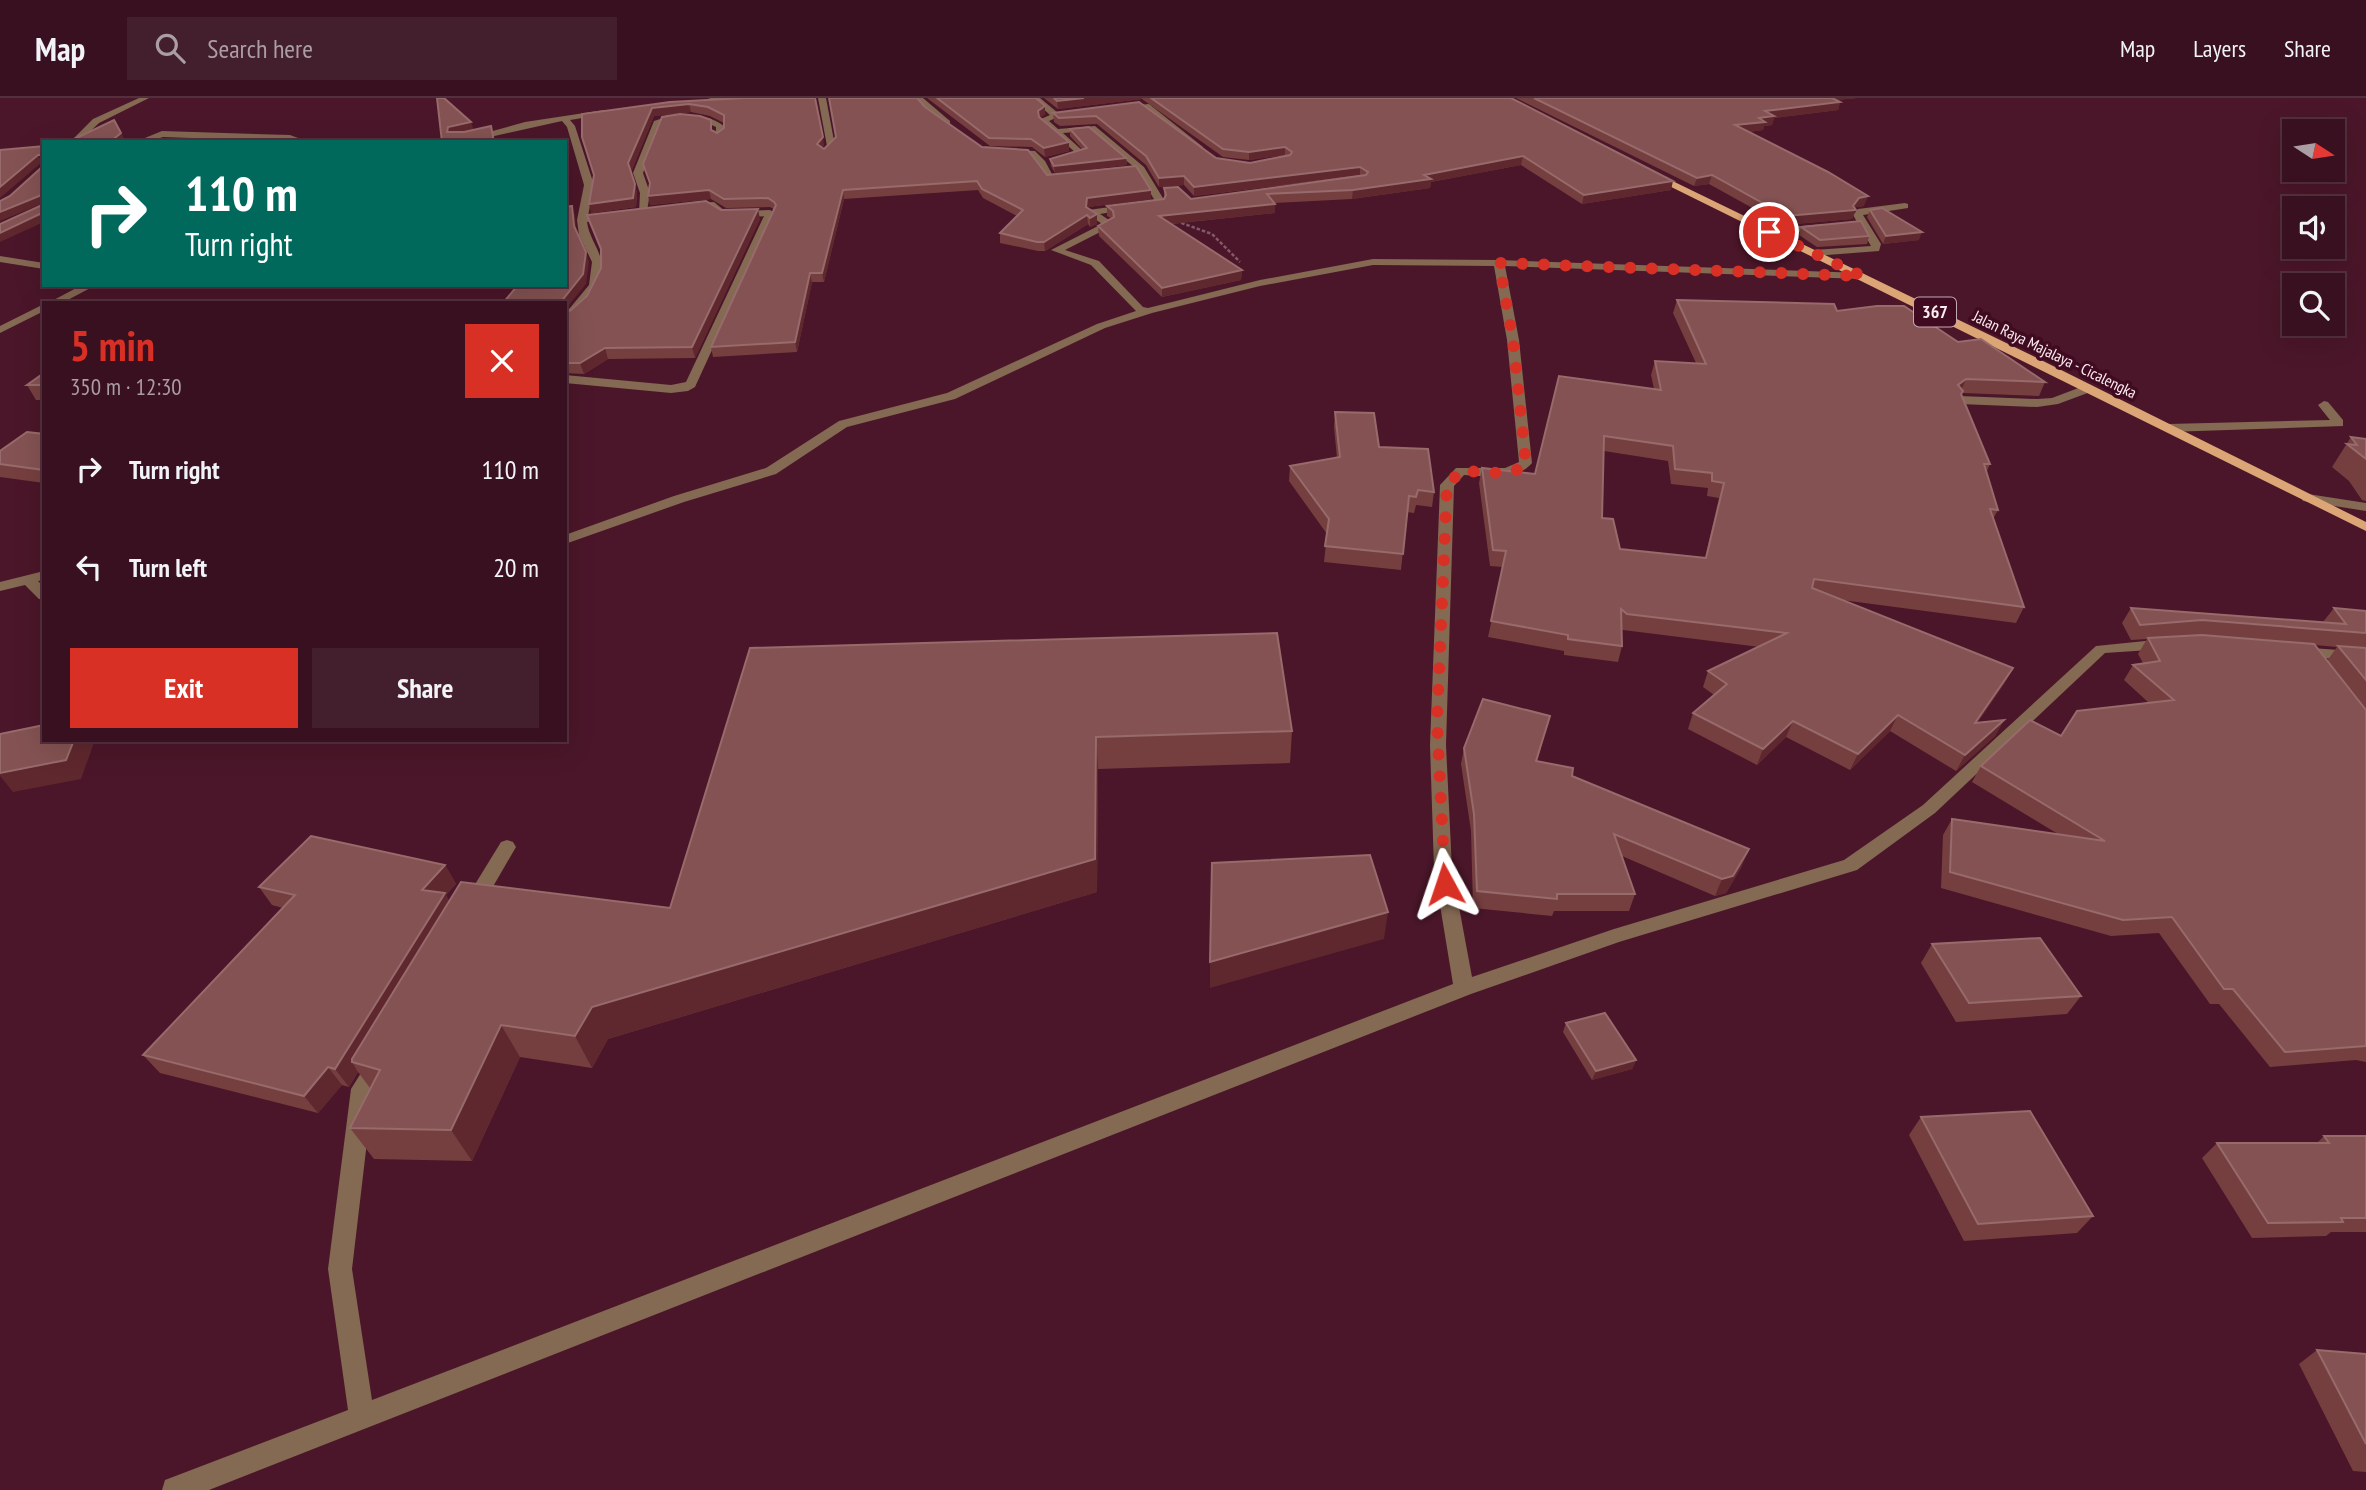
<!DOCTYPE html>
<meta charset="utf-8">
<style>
:root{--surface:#38101f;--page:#431e2c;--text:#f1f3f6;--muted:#ab9da4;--line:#52303d;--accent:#d93025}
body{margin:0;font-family:"PT Sans Narrow",sans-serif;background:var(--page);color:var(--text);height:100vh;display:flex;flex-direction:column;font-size:26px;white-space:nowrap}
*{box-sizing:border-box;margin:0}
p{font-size:23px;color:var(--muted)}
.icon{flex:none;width:38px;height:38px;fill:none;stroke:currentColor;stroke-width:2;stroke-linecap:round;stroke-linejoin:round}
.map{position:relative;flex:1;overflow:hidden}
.sheet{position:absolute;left:42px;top:203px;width:525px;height:441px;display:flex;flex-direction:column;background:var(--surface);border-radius:0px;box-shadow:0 7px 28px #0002,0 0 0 2px var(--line)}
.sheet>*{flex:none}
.guide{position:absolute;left:42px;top:42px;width:525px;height:147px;border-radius:0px;box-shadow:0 7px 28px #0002,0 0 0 2px var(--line);background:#00695c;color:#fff;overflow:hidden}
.needle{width:46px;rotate:102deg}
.tools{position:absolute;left:2282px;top:21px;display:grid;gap:14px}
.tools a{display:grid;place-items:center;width:63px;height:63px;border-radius:0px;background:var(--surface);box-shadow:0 7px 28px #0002,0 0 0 2px var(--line);font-size:35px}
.pin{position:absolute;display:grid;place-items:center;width:60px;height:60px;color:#fff;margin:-30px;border:4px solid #fff;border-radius:50%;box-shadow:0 2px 7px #0007}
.me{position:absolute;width:77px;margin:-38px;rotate:355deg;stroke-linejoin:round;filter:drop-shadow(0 0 5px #0008)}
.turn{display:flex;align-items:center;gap:24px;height:147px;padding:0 28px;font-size:32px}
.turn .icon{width:91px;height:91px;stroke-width:2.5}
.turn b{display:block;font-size:49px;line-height:60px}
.round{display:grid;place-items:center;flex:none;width:74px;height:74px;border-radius:0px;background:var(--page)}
.summary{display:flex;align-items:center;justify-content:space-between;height:119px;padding:0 28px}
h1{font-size:42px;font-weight:600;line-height:52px;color:var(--accent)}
.primary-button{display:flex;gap:14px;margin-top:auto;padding:14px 28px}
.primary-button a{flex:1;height:80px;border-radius:0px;background:var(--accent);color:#fff;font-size:28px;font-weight:600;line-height:80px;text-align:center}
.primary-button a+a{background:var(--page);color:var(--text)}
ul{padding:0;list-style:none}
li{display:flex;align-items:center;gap:21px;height:98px;padding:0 28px}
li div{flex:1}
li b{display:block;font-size:26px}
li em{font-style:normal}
header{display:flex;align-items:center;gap:42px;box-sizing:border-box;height:98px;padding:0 35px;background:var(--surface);border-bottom:2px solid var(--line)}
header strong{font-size:33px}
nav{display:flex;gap:38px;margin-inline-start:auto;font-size:24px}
.search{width:490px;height:63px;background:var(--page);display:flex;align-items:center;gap:18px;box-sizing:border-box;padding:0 24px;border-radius:0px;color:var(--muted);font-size:26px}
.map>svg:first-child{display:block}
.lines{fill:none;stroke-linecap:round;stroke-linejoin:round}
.path{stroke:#825967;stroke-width:2.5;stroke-dasharray:3.5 2;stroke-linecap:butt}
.minor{fill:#846953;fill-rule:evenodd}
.major{fill:#dca576;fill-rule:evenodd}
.wall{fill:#763f3f;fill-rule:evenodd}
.shaded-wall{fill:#5f272e}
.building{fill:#845252;stroke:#976a6b;stroke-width:2;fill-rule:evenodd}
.route{stroke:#d93025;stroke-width:12;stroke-dasharray:0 21.6}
.labels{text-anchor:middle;stroke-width:7;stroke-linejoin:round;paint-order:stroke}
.far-street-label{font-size:16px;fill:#fcedf1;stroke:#400b20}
.shield{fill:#400b20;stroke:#c4a9b2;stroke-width:2}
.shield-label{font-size:18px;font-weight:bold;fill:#fcedf1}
</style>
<header>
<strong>Map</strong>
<div class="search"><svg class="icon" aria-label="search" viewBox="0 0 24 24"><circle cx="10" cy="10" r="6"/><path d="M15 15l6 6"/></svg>Search here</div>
<nav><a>Map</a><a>Layers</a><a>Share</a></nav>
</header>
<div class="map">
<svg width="2366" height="1392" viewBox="0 0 2366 1392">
<rect width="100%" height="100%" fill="#4b1629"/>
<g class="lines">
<polyline class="path" points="1176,123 1212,136 1240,164"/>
<g class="minor">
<polygon points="139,0 149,0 99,25 79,44 70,44 93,21"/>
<polygon points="741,0 705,5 701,3 711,0"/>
<polygon points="818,0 826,0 835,48 825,57 821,54 827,48"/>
<polygon points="914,0 923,0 950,23 950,27 944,27"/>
<path d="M1031,0H1040L1058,15V19L1049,23L1058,31L1095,28L1144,69L1166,105L1100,116L1112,124V128L1065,152L1099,163L1143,209L1148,210L1260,182L1373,161L1499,162L1862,175L1867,178L1862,181L1505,168L1519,242L1532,365C1516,384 1487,378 1464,377L1454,388L1446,647L1452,771L1472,879L1614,831L1844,762L1923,707L2096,548L2165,541L2173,546L2165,551L2105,555L1935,715L1857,772L1619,844L1471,896L209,1392H162L165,1382L348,1312L328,1171L351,991L371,959L378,956L385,959L389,965L373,993L352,1171L372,1302L1453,886L1434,771L1430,647L1440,387L1456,370H1505L1519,364L1507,242L1494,168L1373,167L1260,188L1152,215L1105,230L955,301L847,329L776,376L684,404L565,446V437L674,398L766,370L839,323L947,295L1097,226L1136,213L1091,167L1051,152L1102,126L1088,116V112L1155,103L1138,74L1113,77V73L1134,69L1090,33L1063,35L1085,55L1060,63V59L1075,54L1041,25V21L1050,17Z"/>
<polygon points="1149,6 1203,49 1203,53 1197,53 1144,11 1121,11 1117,9"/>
<path d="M604,12L607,16L570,22L575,28L594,87L588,118L611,115L616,118L587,124C589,138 597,148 601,161C608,185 587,216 565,225V216L589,187L592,164L579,137L577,122L584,87L567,29L562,23L468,44H453L525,24Z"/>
<path d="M672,17C690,16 710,17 724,28L723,38L716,40V29C699,20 679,19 662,25L643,75L650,95L647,113L639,115L640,95L633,75L654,23Z"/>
<polygon points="162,33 290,37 309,44 163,39 148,44 135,44"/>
<polygon points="1005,52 1035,53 1045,63 1053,78 1072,81 1067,84 1047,83 1038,66 1030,58 1004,54"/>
<polygon points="714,104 725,113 770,112 775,115 695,289 688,293 671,295 565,285 565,277 671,287 686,284 764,118 723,119 712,110 691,111 686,108 691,105"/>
<polygon points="1905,105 1908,106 1908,110 1863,117 1881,146 1879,153 1814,158 1809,155 1814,152 1871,148 1853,117 1858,111"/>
<polygon points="1823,126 1828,129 1826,131 1769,137 1764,134 1769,131"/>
<polygon points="0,158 44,165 44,171 0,164"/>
<polygon points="82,187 96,187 62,205 48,205"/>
<polygon points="44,206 44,213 0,235 0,228"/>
<polygon points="2089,286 2095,290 2093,293 2058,306 2037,309 1960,306 1954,302 1960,298 2037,301 2052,300"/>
<polygon points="2324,303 2328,304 2343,322 2343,328 2168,334 2162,330 2168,326 2330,322 2318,307"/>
<polygon points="2308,396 2366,405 2366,413 2303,403 2301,400"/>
<polygon points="44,473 44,482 38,483 44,489 44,502 39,501 25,487 0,493 0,484"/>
<polygon points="2298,549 2366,554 2366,564 2292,557 2290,554"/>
<polygon points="507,742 513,744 516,749 480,811 466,811 464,806 466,801 501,744"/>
</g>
<polygon class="major" points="1654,74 2031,257 2366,424 2366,433 1651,79 1649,77"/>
</g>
<g class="wall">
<polygon points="744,0 824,47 822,50 824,51 836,39 925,9 982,49 1047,77 1151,101 1088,109 1097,126 1090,129 1088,126 1045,153 1038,153 1000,145 1000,135 1017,118 983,100 978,92 844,101 824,184 812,184 797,254 713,259 711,249 774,111 770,109 726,110 711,101 650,107 650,87 643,66 713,33 717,35 724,30 724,25 710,18 691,14 654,18 631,74 637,95 636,109 591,115 594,78 582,16"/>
<polygon points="927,0 1036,0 1045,16 1040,20 1069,53 1045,59 1032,49 990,48"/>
<polygon points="1044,0 1511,0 1671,92 1582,106 1521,67 1431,84 1430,90 1352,101 1274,105 1275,115 1171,126 1242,172 1241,182 1162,199 1099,138 1098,128 1111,120 1107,118 1107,108 1164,101 1164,90 1191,101 1360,78 1194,98 1184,87 1159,89 1146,67 1097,26 1060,28 1054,24 1053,15 1139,4 1216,60 1250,65 1285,57 1249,62 1223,59 1142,1 1058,11"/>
<polygon points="1516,0 1857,0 1836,2 1840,4 1838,12 1774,20 1772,27 1764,28 1763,32 1748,34 1864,108 1856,109 1852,121 1783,127 1709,86 1694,88"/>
<polygon points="1070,31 1126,60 1127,67 1055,75 1051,68 1050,61 1082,51 1070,38"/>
<polygon points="721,112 760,121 695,260 608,261 584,276 565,275 565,215 571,212 587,198 601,170 601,153 587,117"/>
<polygon points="1870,112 1919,142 1883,146 1867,119"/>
<polygon points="1801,129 1869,138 1867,146 1817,149 1799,137"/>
<path d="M1677,202L1837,213L1958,244L2045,284L2039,298L1962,295V297L1990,366L1986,375L1998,412L1993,421L2024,509L2016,525L1842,502L2013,570L2004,586L1977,625L2004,622L1995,638L1956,673L1890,633L1850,672L1786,639L1757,667L1688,631L1693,615L1714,597L1703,589L1708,573L1760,549L1623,532L1621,531L1622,548L1618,564L1564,557V553L1488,539L1503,469L1490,468L1479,385L1482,370L1535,376L1654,291L1651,277L1655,263L1696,265L1673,215ZM1604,353L1668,363L1671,386L1708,390L1707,398L1719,400L1705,460L1620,451L1602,420Z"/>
<polygon points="44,275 44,302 36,302 27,287"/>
<polygon points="1335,314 1434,394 1432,409 1416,407 1414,415 1407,414 1401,472 1324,464 1327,436 1289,383 1290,368 1337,360 1334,329"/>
<polygon points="44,336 44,385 0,379 0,353"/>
<polygon points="2351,339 2366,341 2366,403 2362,402 2349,383 2332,369"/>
<path d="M2131,510L2323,524L2334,510L2366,513V964L2356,962L2270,969L2219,906H2210L2159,835L2111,838L1941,790L1943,737L1952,721L2058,736L1972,684L1981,668L2149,605L2124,582L2133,567L2143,565L2138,556L2147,541L2131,542L2122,525ZM2315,547L2337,549L2327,563Z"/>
<polygon points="750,550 1292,633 1290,665 1098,671 1097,794 608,941 592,970 520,959 472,1063 374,1061 350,1030 370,990 358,974 349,989 342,987 318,1015 160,975 143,957 283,810 272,807 259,789 445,767 456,786 446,797 449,803 670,810"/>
<polygon points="1550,618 1537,664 1572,678 1742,768 1726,795 1715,798 1622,758 1635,796 1629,813 1554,813 1552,818 1473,810 1471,733 1461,666 1464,650"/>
<polygon points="1932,846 2081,898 2067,916 1956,924 1921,865"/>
<polygon points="1566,925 1636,962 1632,971 1592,982 1563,934"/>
<polygon points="1921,1019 2093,1118 2077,1135 1964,1143 1909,1037"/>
<polygon points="2324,1038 2366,1038 2366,1134 2331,1134 2326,1138 2252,1140 2202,1060 2217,1045 2317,1045"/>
<polygon points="2317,1252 2366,1256 2366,1374 2353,1373 2299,1266"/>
</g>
<g class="shaded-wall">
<polygon points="1084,0 1142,0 1142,1 1058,11 1057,3"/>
<polygon points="1821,0 1857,0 1820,4"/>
<polygon points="1840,4 1838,12 1774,20 1772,27 1764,28 1763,32 1733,36 1735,27 1765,13"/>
<polygon points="689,6 691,14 654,18 631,74 628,65 652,10"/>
<polygon points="1045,8 1045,16 1038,21 1038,13"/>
<polygon points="471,24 475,36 447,34 448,29"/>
<polygon points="121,35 125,42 123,44 110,44"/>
<polygon points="823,39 824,47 818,54 817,46"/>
<polygon points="1069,44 1069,53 1045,59 1044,50"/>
<polygon points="1285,49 1285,57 1249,62 1249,54"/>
<polygon points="38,57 42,64 0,100 0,89"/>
<polygon points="1523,58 1521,67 1431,84 1430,90 1352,101 1353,92 1424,77"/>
<polygon points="1126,60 1127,67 1055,75 1054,68"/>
<polygon points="1360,69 1360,77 1194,98 1194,89"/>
<polygon points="1712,77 1709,86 1694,88 1697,80"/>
<polygon points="1184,78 1184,87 1159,89 1159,80"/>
<polygon points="1673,83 1671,92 1582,106 1584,97"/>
<polygon points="635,86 637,95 636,109 591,115 589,106"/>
<polygon points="709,92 711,101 650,107 648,98"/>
<polygon points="843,92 844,101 824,184 822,175"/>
<polygon points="1151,92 1151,101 1088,109 1087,117 1088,126 1045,153 1044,144 1086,109 1087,100"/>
<polygon points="44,95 44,105 0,123 0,114"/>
<polygon points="1868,98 1864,108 1856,109 1854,112 1856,112 1852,121 1783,127 1786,118 1853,108 1859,100"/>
<polygon points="1275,106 1275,115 1159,127 1159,118"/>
<polygon points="572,108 575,118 577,138 574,128"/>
<polygon points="758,111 760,121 695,260 692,249"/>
<polygon points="44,114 44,124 0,144 0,135"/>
<polygon points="1097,116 1097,126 1090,129 1090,120"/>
<polygon points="1922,134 1919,142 1883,146 1886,138"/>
<polygon points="586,154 589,164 586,186 565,212 565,205 560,205"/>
<polygon points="1242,172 1241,182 1162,199 1162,190"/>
<polygon points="810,175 812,184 797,254 795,244"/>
<polygon points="605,250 608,261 584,276 580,265"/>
<polygon points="1966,281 1960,295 1958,287"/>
<polygon points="2013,570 2004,586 1966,641 1975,625"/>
<polygon points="1898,617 1890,633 1850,672 1858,656"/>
<polygon points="2004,622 1995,638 1956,673 1965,657"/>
<polygon points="1793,623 1786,639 1757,667 1763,651"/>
<polygon points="1096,639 1098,671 1097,794 608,941 592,970 575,938 592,909"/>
<polygon points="74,642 95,642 81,681 13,694 0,678 0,675"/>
<polygon points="1749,751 1742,768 1726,795 1715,798 1722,781"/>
<polygon points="445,767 456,786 446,797 456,814 352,964 358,974 349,989 335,971 422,792"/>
<polygon points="1388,814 1384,841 1210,890 1210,864"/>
<polygon points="501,927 520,959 472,1063 451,1032"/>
<polygon points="1636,962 1632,971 1592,982 1596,973"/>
<polygon points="328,969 342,987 318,1015 304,998"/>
</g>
<g class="building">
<polygon points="437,0 444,0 471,24 448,29 447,34 464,34 491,28 494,44 442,44"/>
<polygon points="744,0 815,0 823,39 817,46 824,51 836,39 829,0 917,0 925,9 982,49 1028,52 1047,77 1136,68 1151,92 1087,100 1086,109 1097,116 1090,120 1087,117 1044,144 1037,144 1000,135 1023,112 982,91 977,83 843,92 822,175 810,175 795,244 711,249 776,107 774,104 768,100 724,101 709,92 648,98 650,85 643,66 662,19 680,16 700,18 711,22 711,32 717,35 724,30 724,17 708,9 689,6 652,10 628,65 635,86 633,100 589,106 594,77 582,39 582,16 670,4"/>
<polygon points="937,0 1036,0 1045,8 1038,13 1039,19 1069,44 1044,50 1031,41 989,40"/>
<polygon points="1054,0 1084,0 1057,3"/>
<polygon points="1151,0 1511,0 1673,83 1584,97 1523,58 1424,77 1431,81 1353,92 1267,96 1275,106 1159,118 1242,172 1162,190 1098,128 1114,119 1113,113 1107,108 1164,101 1166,97 1164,90 1178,89 1191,101 1366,77 1368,74 1360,69 1194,89 1184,78 1159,80 1146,58 1096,18 1059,20 1053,15 1139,4 1216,60 1250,65 1290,57 1292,54 1285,49 1249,54 1223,51"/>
<polygon points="1534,0 1832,0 1840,4 1765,13 1774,18 1759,20 1765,24 1735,27 1828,74 1868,98 1859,100 1853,108 1856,112 1786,118 1712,77 1697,80"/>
<polygon points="114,22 121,35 110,44 68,44"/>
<polygon points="1089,29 1126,60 1054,68 1050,61 1087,50 1070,31"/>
<polygon points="44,48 44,95 39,98 0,114 0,103 10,98 42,69 42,57 38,57 0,89 0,52"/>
<polygon points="706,103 721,112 758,111 692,249 605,250 580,265 565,265 565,215 571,212 587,198 601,170 601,151 587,117"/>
<polygon points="42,107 44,107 44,114 0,135 0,126"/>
<polygon points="572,108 574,128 586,154 583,176 560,205 503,205 518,187 565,187 565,109"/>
<polygon points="1882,110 1922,134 1886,138 1870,112"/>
<polygon points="1861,123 1869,138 1820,142 1801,129"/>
<path d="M1677,202L1834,206L1837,213L1877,208H1904L1958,244L1981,241L2045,284L1966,281L1958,287L1963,293L1961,296L1990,366H1984L1998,412L1990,411L2024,509L1814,481L1812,490L2013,570L1975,625L2004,622L1965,657L1898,617L1858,656L1793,623L1763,651L1693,615L1727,586L1708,573L1787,535L1627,516L1621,511L1622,548L1568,541V537L1491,523L1506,453L1493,452L1482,370L1535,376L1559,278L1661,292L1655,263L1706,266ZM1604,338L1673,348L1675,371L1712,375V383L1724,385L1706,460L1620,451L1613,421L1602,420Z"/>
<polygon points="44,275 44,287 27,287"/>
<polygon points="1335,314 1374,315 1379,349 1428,351 1434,394 1418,392 1416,399 1409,398 1403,456 1325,448 1329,421 1290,368 1340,359"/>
<polygon points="27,334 44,336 44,372 0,366 0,353"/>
<polygon points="2351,339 2366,341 2366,361 2347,346 2357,347"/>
<polygon points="2131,510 2346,526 2334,510 2366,513 2366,535 2202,522 2140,527"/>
<polygon points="1277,535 1292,633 1096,639 1095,761 592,909 575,938 501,927 451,1032 350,1030 380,972 352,964 352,961 461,784 670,810 750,550"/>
<polygon points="2202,537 2314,546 2366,612 2366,948 2285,954 2233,891 2224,891 2172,819 2123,822 1950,774 1952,721 2105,743 1981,668 2030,622 2061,638 2077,613 2174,602 2133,567 2160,563 2148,540"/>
<polygon points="2338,548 2366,550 2366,582"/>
<polygon points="1483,601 1550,618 1536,663 1573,670 1572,678 1749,751 1733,778 1722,781 1614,736 1635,796 1557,796 1557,801 1477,793 1474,716 1464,650"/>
<polygon points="44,627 44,642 74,642 66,662 0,675 0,636"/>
<polygon points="311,738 445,767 422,792 445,795 335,971 328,969 304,998 143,957 295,797 259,789"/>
<polygon points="1370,757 1388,814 1210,864 1212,765"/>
<polygon points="2040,840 2081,898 1969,905 1932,846"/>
<polygon points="1605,915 1636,962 1596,973 1566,925"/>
<polygon points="2030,1013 2093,1118 1978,1126 1921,1019"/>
<polygon points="2324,1038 2366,1038 2366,1120 2341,1120 2343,1124 2268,1125 2217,1045 2329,1045"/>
<polygon points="2317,1252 2366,1256 2366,1346"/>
</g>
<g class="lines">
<path class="route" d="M1445,786L1437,623L1447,387L1461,373C1479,373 1515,380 1526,366L1513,242L1499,165L1862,178L1769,134"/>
</g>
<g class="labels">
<g class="far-street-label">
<text transform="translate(2055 256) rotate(26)" y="6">Jalan Raya Majalaya - Cicalengka</text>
</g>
<rect class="shield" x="1914" y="199.5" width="42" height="29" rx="5"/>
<g class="shield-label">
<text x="1935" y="220">367</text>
</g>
</g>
</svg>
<div class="tools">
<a><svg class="needle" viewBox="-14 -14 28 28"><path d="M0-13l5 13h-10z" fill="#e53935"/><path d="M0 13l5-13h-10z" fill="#ab9da4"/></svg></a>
<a><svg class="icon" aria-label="sound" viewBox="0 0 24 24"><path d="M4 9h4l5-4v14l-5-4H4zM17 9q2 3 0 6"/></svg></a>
<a><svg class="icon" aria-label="search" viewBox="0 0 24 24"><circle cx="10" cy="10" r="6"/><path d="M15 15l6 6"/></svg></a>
</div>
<div class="pin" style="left:1769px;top:134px;background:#d93025"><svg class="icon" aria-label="arrive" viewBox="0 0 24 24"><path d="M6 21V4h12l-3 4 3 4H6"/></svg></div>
<svg class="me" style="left:1445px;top:786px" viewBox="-20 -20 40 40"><path d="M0-17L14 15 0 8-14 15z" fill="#d93025" stroke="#fff" stroke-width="4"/></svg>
<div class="guide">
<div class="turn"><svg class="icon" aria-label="right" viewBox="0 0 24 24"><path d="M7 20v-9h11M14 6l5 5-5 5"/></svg><div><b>110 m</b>Turn right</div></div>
</div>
<section class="sheet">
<div class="summary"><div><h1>5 min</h1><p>350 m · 12:30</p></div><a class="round" style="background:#d93025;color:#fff"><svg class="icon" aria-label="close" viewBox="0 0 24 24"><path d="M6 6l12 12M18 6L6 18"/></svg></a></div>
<ul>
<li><svg class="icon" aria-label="right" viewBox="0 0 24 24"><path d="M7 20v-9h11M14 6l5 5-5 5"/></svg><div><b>Turn right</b></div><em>110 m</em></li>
<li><svg class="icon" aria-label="left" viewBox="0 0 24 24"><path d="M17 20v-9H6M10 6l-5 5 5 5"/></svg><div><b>Turn left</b></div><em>20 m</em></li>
</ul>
<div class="primary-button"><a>Exit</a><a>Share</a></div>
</section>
</div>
